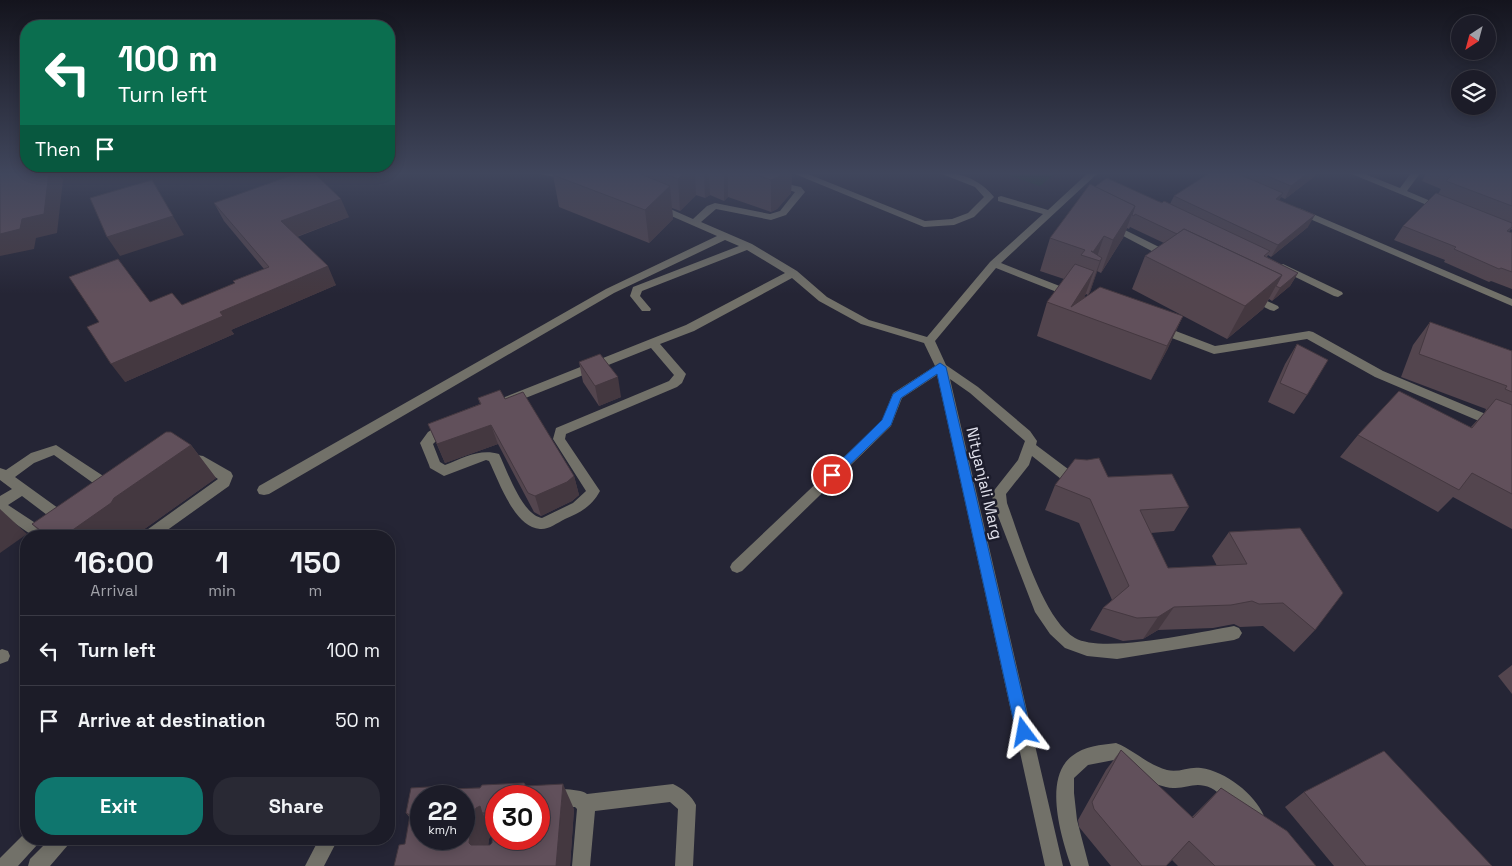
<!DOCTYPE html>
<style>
:root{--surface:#1c1c28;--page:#292934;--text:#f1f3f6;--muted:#a0a1a8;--line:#3a3a45;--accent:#0f766e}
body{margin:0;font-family:"Space Grotesk",sans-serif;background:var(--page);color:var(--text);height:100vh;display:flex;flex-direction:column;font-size:19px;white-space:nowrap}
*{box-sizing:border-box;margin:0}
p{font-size:16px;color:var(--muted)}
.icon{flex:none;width:28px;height:28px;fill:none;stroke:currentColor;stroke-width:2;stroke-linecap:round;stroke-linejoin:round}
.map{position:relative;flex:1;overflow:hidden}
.drawer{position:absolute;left:20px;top:530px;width:375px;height:315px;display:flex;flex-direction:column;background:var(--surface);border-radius:20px;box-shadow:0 2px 12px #0003,0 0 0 1px var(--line)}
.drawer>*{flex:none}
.banner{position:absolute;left:20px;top:20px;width:375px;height:152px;border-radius:20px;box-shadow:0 2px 12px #0003,0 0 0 1px var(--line);background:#0b6e4f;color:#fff;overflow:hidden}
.needle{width:32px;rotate:216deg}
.controls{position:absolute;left:1451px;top:15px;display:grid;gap:10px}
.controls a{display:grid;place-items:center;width:45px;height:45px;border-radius:50%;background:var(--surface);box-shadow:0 2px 12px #0003,0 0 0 1px var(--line);font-size:25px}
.speed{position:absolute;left:410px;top:785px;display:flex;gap:10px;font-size:25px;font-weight:700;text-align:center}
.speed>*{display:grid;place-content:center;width:65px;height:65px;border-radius:50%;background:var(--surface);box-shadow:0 2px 12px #0003,0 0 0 1px var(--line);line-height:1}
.speed small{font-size:12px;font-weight:400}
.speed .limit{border:8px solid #d22;background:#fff;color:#111}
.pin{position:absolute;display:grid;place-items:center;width:42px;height:42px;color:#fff;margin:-21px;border:2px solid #fff;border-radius:50%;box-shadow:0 1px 5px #0007}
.me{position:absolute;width:55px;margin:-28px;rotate:347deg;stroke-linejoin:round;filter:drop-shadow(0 0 4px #0008)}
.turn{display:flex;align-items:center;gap:18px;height:105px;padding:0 15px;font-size:22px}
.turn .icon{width:65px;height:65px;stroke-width:2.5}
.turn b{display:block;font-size:35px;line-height:42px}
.then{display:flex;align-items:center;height:48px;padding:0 15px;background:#0003;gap:10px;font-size:19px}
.eta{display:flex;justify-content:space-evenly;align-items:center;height:85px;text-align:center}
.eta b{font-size:30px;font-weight:700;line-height:35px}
.cta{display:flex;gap:10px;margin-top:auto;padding:10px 15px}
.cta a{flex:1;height:58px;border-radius:20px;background:var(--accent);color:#fff;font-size:20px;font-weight:700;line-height:58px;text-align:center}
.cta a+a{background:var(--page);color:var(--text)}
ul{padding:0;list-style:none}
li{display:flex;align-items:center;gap:15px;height:70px;padding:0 15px;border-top:1px solid var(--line)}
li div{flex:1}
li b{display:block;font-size:19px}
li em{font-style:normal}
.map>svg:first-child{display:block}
.green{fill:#0e3b25}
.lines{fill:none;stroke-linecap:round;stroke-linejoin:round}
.minor{fill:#727169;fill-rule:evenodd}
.wall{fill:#53454e;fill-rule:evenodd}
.shaded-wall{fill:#443840}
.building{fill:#61505b;stroke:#443840;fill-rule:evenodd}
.route{fill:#1a73e8;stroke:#114b97}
.labels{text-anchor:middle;stroke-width:5;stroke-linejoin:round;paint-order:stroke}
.street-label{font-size:16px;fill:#e1e1ec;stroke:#1c1c2b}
</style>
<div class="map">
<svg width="1512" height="866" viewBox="0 0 1512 866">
<rect width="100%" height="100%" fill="#252535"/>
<polygon class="green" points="999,172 1057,172 1040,186"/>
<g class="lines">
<g class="minor">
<polygon points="531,172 556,172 572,175 573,177 569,180"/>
<path d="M790,172H803L925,221L952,219L968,213L984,197L975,187L937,172C959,172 980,179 994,197L974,217L954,225L924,227Z"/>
<path d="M1089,172H1099L1001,263L1075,292L1076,294L1075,296H1067L996,268L935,341L946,365L978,387L1030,431L1037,441L1036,445L1076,475L1078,479L1076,483H1066L1032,456L1029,465L1006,494L1007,503C1020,538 1043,619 1075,638C1103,654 1200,632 1234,626L1239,628L1242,633L1239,638L1234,640L1117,659L1087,656L1065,648L1050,634L1035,612L993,503L992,493L1018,460L1025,441L970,393L950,379L1063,866H1045L937,375L902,398L891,426L742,571L737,573L732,571L730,567L732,563L882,421L893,393L935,366L924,343L861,324L819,301L792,278L694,331L660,344L686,374L682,383L677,387L566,434L565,439L600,491C592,506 580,513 565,519C557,523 548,530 540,529C514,527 499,481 489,461L486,460L444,476L430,468L429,465L420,443L428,432L446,421L450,422L452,425L450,428L433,444L440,462L445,465C463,458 480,448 499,454C507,470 522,515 542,518L573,503L586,491L553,439L556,428L669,381L674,375L651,348L513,403H505L503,400L505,397L686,325L785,273L747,250L642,291L640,296L651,309L650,311H642L630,296L633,287L739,246L725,240L614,293L269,494L264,495L259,494L257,490L259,486L606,289L717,236L653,208V204H659L693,219L707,206L715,203L770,214L780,211L795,192L773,185V181L801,187L805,192L786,215L771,220L716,209L701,222L752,244L797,271L827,297L869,320L927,337L990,262L1043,214L998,201V197L1001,196L1048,210Z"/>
<polygon points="1347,172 1360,172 1400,188 1412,172 1421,172 1407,191 1447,208 1445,210 1439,210"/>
<polygon points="1299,208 1512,299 1512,306 1296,213 1296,209"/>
<polygon points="1111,223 1173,254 1174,256 1173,258 1165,258 1108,228 1106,226"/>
<polygon points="1283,264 1342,292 1343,294 1338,297 1334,296 1279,269 1278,267"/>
<polygon points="1252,294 1278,306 1279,308 1274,311 1270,310 1248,299 1247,297"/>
<polygon points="1160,325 1215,346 1309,331 1313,332 1383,371 1512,425 1512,435 1375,377 1307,339 1214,354 1156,332 1154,329"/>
<polygon points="56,445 117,485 119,489 117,493 112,494 107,493 54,455 34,463 15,477 69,516 71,520 69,524 64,525 59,524 22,496 8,505 43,528 45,532 43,536 33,536 0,513 0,496 12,489 0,480 0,468 6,470 31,453"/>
<polygon points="191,454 203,456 231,472 233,476 229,486 159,536 142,536 144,532 218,479 196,464 186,462 185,459 186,456"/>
<polygon points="2,649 8,651 10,656 8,661 0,664 0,650"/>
<path d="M1116,743C1134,750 1148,765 1167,770C1179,773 1189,766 1201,768C1225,771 1255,794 1264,816L1261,822L1255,825C1238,818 1228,797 1211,788C1195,781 1187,789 1173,788C1153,787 1131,770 1114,760L1088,765L1074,778V793L1077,820L1089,866H1071C1061,837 1043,778 1072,756C1084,746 1101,745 1116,743Z"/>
<path d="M673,784C682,788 692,796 696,805L693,866H675L678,809L670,802L595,811L590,866H572L577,809L575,807L539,809V796H532C539,788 578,787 587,794Z"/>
<polygon points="26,832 26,839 40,839 37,845 18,866 0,866 0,858"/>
<polygon points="50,839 71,839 68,845 50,866 28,866 30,859"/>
<polygon points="319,839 338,839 324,866 305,866"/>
</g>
</g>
<g class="wall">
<polygon points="556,172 792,172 791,193 777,209 771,212 728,197 724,201 710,195 705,198 696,195 680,211 672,208 673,219 649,243 559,207 553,175"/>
<polygon points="1211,172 1316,172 1315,176 1285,199 1281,197 1279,200 1308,227 1271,257 1268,255 1267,257 1298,273 1290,286 1272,301 1269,299 1263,309 1227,339 1132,289 1145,256 1164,243 1130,227 1129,229 1127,228 1123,238 1101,273 1097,271 1090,292 1088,295 1086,294 1084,297 1183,316 1167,350 1151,380 1037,336 1047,302 1064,279 1040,271 1050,238 1095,187 1170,204 1174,196"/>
<polygon points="1427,172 1512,172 1512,230 1511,229 1509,232 1512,233 1512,289 1491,281 1489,282 1444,262 1445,260 1394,240 1403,226 1438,194 1441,189 1422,181"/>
<polygon points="214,203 349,217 297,237 336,285 231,330 234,334 125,382 150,302 182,305 235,283 233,281 264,269 224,221"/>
<polygon points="1430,322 1512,351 1512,529 1453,497 1438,512 1340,457 1358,435 1470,428 1485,412 1486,409 1401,377 1413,345"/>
<polygon points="1297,344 1307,395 1294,414 1268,402 1285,364"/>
<polygon points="579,362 621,397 599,406 583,382"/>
<polygon points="478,398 505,399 574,476 579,495 572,501 541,516 534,512 498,444 445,463 428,424 480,404"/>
<polygon points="191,445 216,478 143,530 140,536 44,536 32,524"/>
<polygon points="1108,477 1189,507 1174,531 1151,533 1168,568 1217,566 1212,556 1229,532 1315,630 1294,652 1263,626 1240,627 1234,624 1213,628 1158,630 1143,639 1123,641 1090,630 1103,608 1112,600 1079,523 1045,510 1055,485"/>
<polygon points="1512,665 1512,694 1498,676"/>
<polygon points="1121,750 1192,817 1221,788 1316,866 1178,866 1172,860 1166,866 1111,866 1079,827 1078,820 1106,770"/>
<path d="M526,786L574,809L570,866L405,844L410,818L406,813L446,789ZM492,832H493L492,843L490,845H488L489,839Z"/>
<polygon points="1304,792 1492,866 1334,866 1285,807"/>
</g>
<g class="shaded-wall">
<polygon points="49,172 58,172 63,180 57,233 36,238 34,249 0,256 0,234"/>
<polygon points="685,172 695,172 696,195 680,211 678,179"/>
<polygon points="704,172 709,172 710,195 705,198"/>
<polygon points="724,172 728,172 728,197 724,201"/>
<polygon points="782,172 792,172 791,193 777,209 771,212 771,180"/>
<polygon points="1309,172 1316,172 1315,176 1285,199 1291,186"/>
<polygon points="152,180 184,235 120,256 107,237"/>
<polygon points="670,186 673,219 649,243 645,210"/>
<polygon points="1283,193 1277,205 1276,199"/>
<polygon points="341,199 349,217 290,239 281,221"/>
<polygon points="1135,206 1123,238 1101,273 1113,240"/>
<polygon points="1315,215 1308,227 1271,257 1278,245"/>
<polygon points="1104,236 1096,260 1091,258 1093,252"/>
<polygon points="1102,258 1090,292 1088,295 1100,261"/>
<polygon points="328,266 336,285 231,330 234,334 125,382 111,364 220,312"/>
<polygon points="1094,271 1082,304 1071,307"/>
<polygon points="1298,273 1290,286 1272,301 1280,288"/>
<polygon points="1282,275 1263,309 1227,339 1245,306"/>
<polygon points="1183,316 1167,350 1151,380 1167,346"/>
<polygon points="618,377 621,397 599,406 595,386"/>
<polygon points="491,425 498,444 445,463 437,444"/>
<polygon points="191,445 216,478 143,530 140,536 64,536 114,498"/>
<polygon points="574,476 579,495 572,501 541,516 535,496"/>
<polygon points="0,509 27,534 0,553"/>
<polygon points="1174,607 1158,630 1143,639 1158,617"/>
<polygon points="563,784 574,809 570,866 556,866"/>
<polygon points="480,806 482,813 494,831 492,832 489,839 486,866 469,843 472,815 476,808"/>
</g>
<g class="building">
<polygon points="0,172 49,172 44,214 22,219 20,229 0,234"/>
<polygon points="301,172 313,172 341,199 281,221 328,266 220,312 223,316 111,364 87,327 99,322 69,277 118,259 150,302 172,293 182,305 235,283 233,281 269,267 214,203"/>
<polygon points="556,172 636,172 670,186 645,210 553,175"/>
<polygon points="661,172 685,172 678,179"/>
<polygon points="749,172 782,172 778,177 771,180"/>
<polygon points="1211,172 1234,172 1283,193 1276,199 1315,215 1278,245 1174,196"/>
<polygon points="1258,172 1309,172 1291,186"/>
<polygon points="1455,172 1512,172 1512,206 1446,181"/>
<polygon points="1107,178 1162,203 1164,201 1270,251 1264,256 1298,273 1280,288 1276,286 1282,275 1184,229 1177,234 1135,214 1134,216 1132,215 1135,206 1095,187 1097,185"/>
<polygon points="152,180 173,216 107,237 90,198"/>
<polygon points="1090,184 1135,206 1113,240 1104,236 1093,252 1091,251 1102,258 1100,261 1081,255 1085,250 1050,238"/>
<polygon points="1436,193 1512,223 1512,227 1507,231 1512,233 1512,272 1501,268 1499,269 1454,249 1456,247 1403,226"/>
<polygon points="1184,229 1282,275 1245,306 1145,256"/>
<polygon points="1075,264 1094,271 1071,307 1100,287 1183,316 1167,346 1047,302"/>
<polygon points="1430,322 1512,351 1512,392 1505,389 1507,386 1419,354"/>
<polygon points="1297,344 1328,360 1307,395 1280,383"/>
<polygon points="600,354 618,377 595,386 579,362"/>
<polygon points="500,390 505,399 523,392 574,476 567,482 535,496 528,493 491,425 437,444 428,424 481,404 478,398"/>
<polygon points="1399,391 1472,428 1496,399 1512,405 1512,494 1472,473 1459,490 1358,435"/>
<polygon points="166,432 171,432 191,445 114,498 111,503 64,536 48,536 32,524"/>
<polygon points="1099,458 1108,477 1172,474 1189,507 1140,510 1168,568 1247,564 1229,532 1300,528 1343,593 1315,630 1283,603 1259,604 1252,601 1231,605 1174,607 1158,617 1137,618 1103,608 1129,586 1090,499 1055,485 1075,459 1087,460"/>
<polygon points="1121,750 1193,818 1221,788 1287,831 1316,866 1215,866 1189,841 1166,866 1142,866 1094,809 1092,802"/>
<polygon points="1384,751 1492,866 1366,866 1304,792"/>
<path d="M524,783L526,786L563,784L556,866H394L399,845L405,844L410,815L406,813L411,788L444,786L446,789L480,788L482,785ZM421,796H464V839H421ZM496,796H539V839H496ZM480,806L482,813H493L495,815L492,843L490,845H471L469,843L472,815L476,808Z"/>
</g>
<linearGradient id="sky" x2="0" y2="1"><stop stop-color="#14141d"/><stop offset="0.59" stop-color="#40465c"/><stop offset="1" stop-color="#40465c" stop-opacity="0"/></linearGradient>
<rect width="1512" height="294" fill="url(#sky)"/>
<polygon class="route" points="940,363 946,367 1031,732 1029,737 1024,739 1018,737 1016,732 937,374 901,398 891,425 836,478 828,478 826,475 882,420 893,394"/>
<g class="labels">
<g class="street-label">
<text transform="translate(985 483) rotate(77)" y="6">Nityanjali Marg</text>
</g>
</g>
</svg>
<div class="controls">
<a><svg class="needle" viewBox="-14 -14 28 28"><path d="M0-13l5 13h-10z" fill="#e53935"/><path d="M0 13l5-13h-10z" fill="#a0a1a8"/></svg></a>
<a><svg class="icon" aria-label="layers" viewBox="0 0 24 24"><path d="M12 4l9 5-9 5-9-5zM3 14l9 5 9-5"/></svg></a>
</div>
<div class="speed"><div>22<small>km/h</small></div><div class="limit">30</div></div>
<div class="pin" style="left:832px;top:475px;background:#d93025"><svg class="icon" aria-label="arrive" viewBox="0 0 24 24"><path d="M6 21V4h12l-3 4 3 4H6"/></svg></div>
<svg class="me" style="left:1024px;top:732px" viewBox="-20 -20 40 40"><path d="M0-17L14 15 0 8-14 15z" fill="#1a73e8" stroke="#fff" stroke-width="4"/></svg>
<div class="banner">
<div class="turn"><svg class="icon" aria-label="left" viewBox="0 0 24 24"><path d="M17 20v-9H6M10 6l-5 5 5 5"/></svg><div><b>100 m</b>Turn left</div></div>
<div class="then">Then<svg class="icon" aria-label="arrive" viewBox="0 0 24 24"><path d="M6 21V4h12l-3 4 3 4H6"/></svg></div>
</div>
<section class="drawer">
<div class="eta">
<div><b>16:00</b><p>Arrival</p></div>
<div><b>1</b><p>min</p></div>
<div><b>150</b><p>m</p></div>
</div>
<ul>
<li><svg class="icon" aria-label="left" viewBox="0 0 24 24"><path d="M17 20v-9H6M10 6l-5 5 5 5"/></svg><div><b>Turn left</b></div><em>100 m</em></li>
<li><svg class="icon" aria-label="arrive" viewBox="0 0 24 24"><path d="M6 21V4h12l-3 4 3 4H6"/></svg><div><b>Arrive at destination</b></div><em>50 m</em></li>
</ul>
<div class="cta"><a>Exit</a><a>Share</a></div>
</section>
</div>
